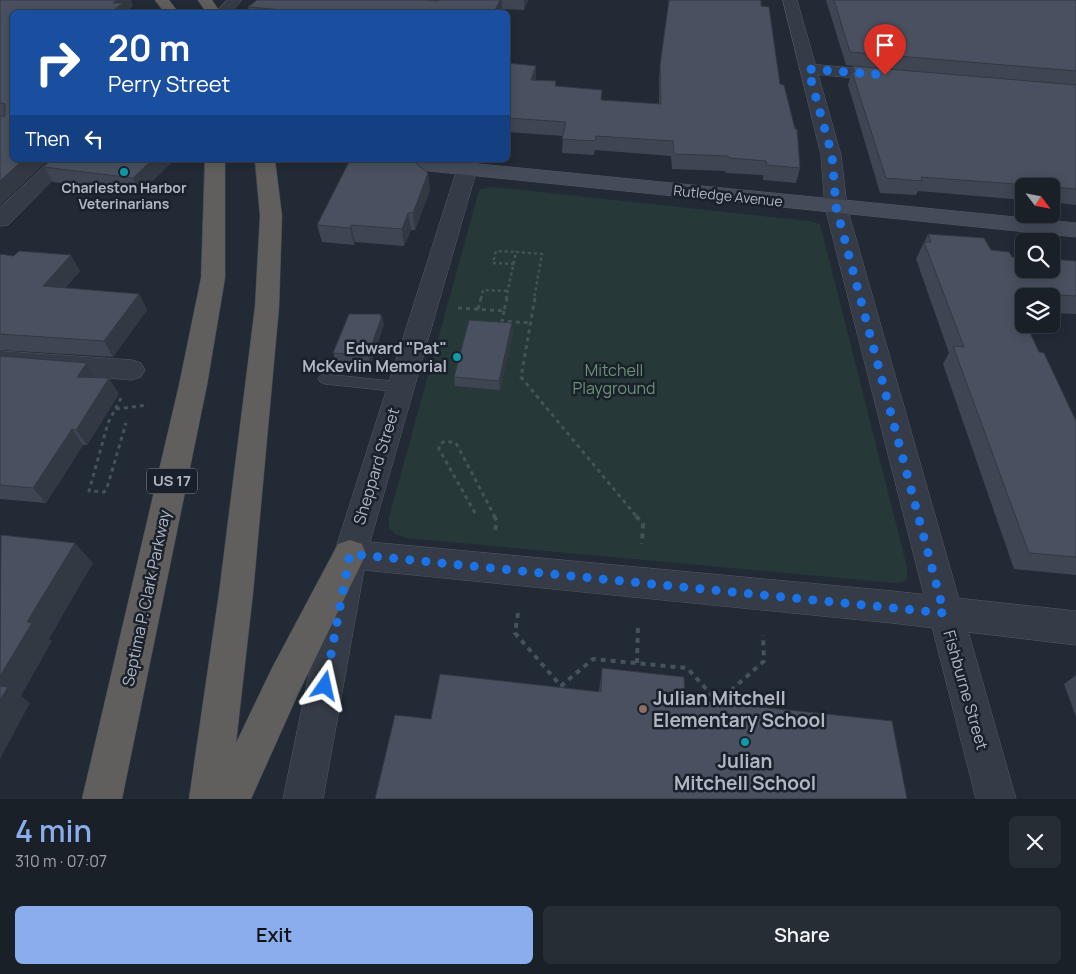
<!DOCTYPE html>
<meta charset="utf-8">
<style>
:root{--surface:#1a2028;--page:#272d34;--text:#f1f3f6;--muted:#9fa3a8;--line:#383e45;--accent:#8aadee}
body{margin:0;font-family:Manrope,sans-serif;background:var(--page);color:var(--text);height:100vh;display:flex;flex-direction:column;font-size:19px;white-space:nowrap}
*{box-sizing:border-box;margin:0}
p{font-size:16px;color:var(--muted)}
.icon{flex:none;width:28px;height:28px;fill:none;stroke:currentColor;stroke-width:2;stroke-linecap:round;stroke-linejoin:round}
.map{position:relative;height:799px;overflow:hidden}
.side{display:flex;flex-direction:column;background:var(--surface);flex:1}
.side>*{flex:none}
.banner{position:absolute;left:10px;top:10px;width:500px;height:152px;border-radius:8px;box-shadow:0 2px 12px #0003,0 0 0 1px var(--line);background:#1a4fa0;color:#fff;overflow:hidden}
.needle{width:32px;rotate:122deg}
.tools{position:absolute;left:1015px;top:178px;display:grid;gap:10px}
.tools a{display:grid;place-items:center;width:45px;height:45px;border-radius:8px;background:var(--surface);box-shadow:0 2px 12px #0003,0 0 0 1px var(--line);font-size:25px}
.pin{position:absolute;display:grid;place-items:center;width:42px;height:42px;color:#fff;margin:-51px -21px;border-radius:50% 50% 50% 0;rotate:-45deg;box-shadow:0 0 5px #0007}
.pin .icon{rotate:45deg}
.me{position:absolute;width:55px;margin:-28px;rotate:11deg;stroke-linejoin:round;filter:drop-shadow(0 0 4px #0008)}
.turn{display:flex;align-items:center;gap:18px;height:105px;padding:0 15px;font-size:22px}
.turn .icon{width:65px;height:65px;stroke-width:2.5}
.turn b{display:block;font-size:35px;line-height:42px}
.then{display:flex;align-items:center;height:48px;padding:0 15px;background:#0003;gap:10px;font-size:19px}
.round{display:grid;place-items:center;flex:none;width:52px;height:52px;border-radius:8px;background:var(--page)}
.headline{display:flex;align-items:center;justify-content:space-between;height:85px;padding:0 15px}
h1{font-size:30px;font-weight:600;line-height:38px;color:var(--accent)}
.action{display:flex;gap:10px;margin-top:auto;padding:10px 15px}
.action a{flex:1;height:58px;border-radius:8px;background:var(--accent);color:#111;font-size:20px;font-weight:600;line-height:58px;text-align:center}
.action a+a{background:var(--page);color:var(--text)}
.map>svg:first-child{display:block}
.green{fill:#273839}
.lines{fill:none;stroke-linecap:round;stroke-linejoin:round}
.service-casing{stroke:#535a64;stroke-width:1}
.minor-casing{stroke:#535a64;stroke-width:1}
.tertiary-casing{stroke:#535a64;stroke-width:1}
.secondary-casing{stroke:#535a64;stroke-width:1}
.trunk-casing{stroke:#404751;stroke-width:1}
.path-far2{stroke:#445357;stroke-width:2.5;stroke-dasharray:3 3;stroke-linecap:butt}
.path-far1{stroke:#445357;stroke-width:3;stroke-dasharray:4 4;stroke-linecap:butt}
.path{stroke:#445357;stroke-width:4;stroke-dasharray:5 5;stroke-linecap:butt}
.service{fill:#363c47;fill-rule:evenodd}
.minor{fill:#363c47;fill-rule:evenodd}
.tertiary{fill:#363c47;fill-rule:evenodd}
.secondary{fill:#444b59;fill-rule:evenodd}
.trunk{fill:#605f5d;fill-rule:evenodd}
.wall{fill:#3f4653}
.shaded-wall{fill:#333943}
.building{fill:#495160;stroke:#333943}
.route{stroke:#1a73e8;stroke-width:9;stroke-dasharray:0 16.2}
.culture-dot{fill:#0f9aa8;stroke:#1b212b;stroke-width:2}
.education-dot{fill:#8d6e63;stroke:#1b212b;stroke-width:2}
.labels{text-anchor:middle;stroke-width:5;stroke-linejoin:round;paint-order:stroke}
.far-poi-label{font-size:14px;font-weight:bold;fill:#b0b7c3;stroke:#1b212b}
.far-street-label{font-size:14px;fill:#b0b7c3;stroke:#1b212b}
.shield{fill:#1b212b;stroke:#838a95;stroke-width:1}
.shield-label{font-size:15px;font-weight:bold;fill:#b0b7c3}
.poi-label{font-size:16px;font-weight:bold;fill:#b0b7c3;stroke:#1b212b;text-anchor:end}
.park-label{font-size:16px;fill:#6a9274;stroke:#1b212b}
.street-label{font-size:16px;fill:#b0b7c3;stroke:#1b212b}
.near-poi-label{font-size:19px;font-weight:bold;fill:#b0b7c3;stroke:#1b212b;text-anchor:start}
</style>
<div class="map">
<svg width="1076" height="799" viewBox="0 0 1076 799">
<rect width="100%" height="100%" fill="#222a36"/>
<polygon class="green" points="494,187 809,221 820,224 907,567 907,579 903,582 895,583 406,538 395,534 389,528 389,517 478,194 480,189"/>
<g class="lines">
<g class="service-casing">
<g id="service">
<polygon points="425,0 441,0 442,1 438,3"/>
<polygon points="325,374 401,382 406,383 408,387 406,391 401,392 325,384 320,382 318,379 320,376"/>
</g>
</g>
<g class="minor-casing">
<g id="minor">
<polygon points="227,0 242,0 231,12 216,12"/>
<polygon points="808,64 888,71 894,72 896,76 894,80 888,81 802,73 800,69 802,65"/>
<polygon points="51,160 72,160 8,225 0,226 0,208"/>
<polygon points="467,163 474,165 477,169 370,542 892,591 1076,611 1076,645 892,623 364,570 323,799 283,799 334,554 457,169 460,165"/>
<polygon points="0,351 132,360 141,363 145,370 141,377 132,380 0,369"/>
</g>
</g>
<g class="tertiary-casing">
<polygon id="tertiary" points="783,0 797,0 841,155 847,207 1016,799 976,799 825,207 821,155"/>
</g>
<g class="secondary-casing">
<polygon id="secondary" points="370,160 439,160 1076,223 1076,237 380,166 373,164"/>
</g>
<g class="trunk-casing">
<g id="trunk">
<polygon points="155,0 169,0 178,12 164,12"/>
<polygon points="198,0 212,0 220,12 206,12"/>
<polygon points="205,160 225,160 225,278 207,385 122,799 82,799 179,385 201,278"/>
<polygon points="255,160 275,160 282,216 279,307 253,593 236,743 272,668 338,544 350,540 362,544 366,554 298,694 251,799 189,799 219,593 255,307 260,216"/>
</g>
</g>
<g class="path-far2">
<polyline points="514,264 493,263 496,251 516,252"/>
<polyline points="481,299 483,290 508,291"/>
<polyline points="506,299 516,252 542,254 534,299"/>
</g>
<g class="path-far1">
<polyline points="535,298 521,377 637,517"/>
<polyline points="458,308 504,311 507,298"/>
<polyline points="478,309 481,298"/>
<polyline points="504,311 502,321 530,323"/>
<polyline points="121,398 108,423 89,491 104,492 107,488 126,423"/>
<polyline points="116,409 148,405"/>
<polyline points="475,513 439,449 439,445 445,441 456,443 495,517"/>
</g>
<g class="path">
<polyline points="494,516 497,521 495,531"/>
<polyline points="636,516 643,524 642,544"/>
<polyline points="518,613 515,633 561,686 593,659 687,668 718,702 764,661 763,635"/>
<polyline points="637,663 638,624"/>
</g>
<use href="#service" class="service"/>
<use href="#minor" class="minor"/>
<use href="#tertiary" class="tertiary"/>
<use href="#secondary" class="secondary"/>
<use href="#trunk" class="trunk"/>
</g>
<g class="wall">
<polygon points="0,0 133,6 126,11 127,12 12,12 0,206"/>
<polygon points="257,0 430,0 430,1 438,1 439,0 528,0 524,10 502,9 500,12 250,12 248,7"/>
<polygon points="669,0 761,6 800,168 796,183 763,180 763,175 726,173 725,171 672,169 671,156 595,150 594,155 562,153 563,136 508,132 508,63 536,66 536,80 556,81 556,86 602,90 601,100 659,104 659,78"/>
<polygon points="826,0 1076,0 1076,205 1051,202 1051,186 1024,186 1024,200 918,191 916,195 880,193 848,85 853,66 846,65"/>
<polygon points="51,160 174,160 140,193 53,182 44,167"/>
<polygon points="430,190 415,230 411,230 404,246 355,242 354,245 322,242 317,225"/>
<polygon points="928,234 991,250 1012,257 1076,261 1076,314 1051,313 1051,296 1024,296 1024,311 1020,311 1039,352 1076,421 1076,575 1014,569 943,364 949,353 916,259"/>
<polygon points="0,254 80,271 65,288 139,294 147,310 113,357 0,350"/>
<polygon points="381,316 384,325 370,364 336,362 333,353"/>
<polygon points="512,323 513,332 500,390 455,386 454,377"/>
<polygon points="0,356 87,363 97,378 119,394 87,445 83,445 46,503 0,499"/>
<polygon points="602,668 685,699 431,719 599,691"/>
<polygon points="1076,675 1076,717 1064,684"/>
</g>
<g class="shaded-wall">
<polygon points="117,0 131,0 133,6 126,11 127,12 111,12 113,3"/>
<polygon points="500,0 502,0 502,9 500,12 494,12"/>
<polygon points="524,0 528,0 524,10"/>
<polygon points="536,66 536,79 531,94 531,80"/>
<polygon points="23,160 48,160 0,206 0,181"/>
<polygon points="152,160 174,160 140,193 133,178"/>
<polygon points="428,173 430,190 415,230 413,213"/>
<polygon points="408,213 411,230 404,246 402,229"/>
<polygon points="351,225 355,242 354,245 350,228"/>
<polygon points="71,255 80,271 53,302 43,286"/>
<polygon points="139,294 147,310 113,357 104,341"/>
<polygon points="381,314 382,318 382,316 384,325 370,364 368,355"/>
<polygon points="512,323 513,332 500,390 499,381"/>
<polygon points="87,363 97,379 77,377"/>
<polygon points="109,378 119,394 87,445 76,430"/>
<polygon points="72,429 83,445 46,503 33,488"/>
<polygon points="75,543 93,563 49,639 52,641 21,696 30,703 0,759 0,676 27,622"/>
</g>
<g class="building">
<polygon points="0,0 117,0 113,3 123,3 111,12 12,12 12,160 23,160 0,181 0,116 5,116 5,104 0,103"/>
<polygon points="257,0 423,0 438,1 439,0 500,0 494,12 308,12 248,7"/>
<polygon points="669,0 761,0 761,6 769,7 780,84 784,85 795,129 797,129 800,168 767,165 766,161 729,158 728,156 674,154 673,141 596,136 595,141 562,139 566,122 508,118 508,63 536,66 531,80 556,81 555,86 602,90 601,100 661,104 660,65"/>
<polygon points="834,0 1076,0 1076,71 850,52"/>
<polygon points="853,66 1076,85 1076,189 1051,187 1051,186 1042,186 921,177 922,181 886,178 852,72 855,72"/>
<polygon points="51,160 152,160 133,178 44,167"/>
<polygon points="350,160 412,160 428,173 413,213 408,213 402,229 351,225 350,228 317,225"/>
<polygon points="928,234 984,238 991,250 1009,252 1012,257 1024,258 1024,269 1051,269 1051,259 1076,261 1076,296 1018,292 1021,297 1014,296 1024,318 1024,324 1026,324 1039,352 1044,353 1076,421 1076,557 1029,553 953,346 964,347 924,242 931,242"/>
<polygon points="19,251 71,255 43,286 139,294 104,341 0,334 0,254 14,256"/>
<polygon points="349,314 381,314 380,316 382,316 368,355 333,353"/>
<polygon points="469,320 512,323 499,381 454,377"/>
<polygon points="0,356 87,363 77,377 109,378 76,430 72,429 33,488 0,485"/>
<polygon points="1,535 75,543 27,622 32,623 0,676"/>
<polygon points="602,668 684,677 685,699 892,721 907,799 375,799 395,715 431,719 440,674 601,692"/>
<polygon points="0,686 8,687 0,700"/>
</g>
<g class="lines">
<polyline class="route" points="325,686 350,554 944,613 836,207 832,155 808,69 885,75"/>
</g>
<g class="culture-dot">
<circle cx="124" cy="172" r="5"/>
<circle cx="457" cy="357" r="5"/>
<circle cx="745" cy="742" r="5"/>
</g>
<circle class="education-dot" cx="643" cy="709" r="5"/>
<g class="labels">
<g class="far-poi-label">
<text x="124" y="193">Charleston Harbor<tspan x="124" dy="16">Veterinarians</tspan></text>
</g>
<g class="far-street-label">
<text transform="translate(728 196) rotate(6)" y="5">Rutledge Avenue</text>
</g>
<rect class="shield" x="147" y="468.5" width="50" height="25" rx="4"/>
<g class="shield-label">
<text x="172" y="486">US 17</text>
</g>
<g class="poi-label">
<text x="447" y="354">Edward "Pat"<tspan x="447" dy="18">McKevlin Memorial</tspan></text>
</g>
<g class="park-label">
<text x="614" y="376">Mitchell<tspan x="614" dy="18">Playground</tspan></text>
</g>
<g class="street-label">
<text transform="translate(376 466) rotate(-73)" y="6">Sheppard Street</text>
<text transform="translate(146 598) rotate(-78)" y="6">Septima P. Clark Parkway</text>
<text transform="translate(966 690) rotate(74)" y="6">Fishburne Street</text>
</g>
<g class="near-poi-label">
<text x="653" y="705">Julian Mitchell<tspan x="653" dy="22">Elementary School</tspan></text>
<text x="745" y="768" text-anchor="middle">Julian<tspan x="745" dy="22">Mitchell School</tspan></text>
</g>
</g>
</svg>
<div class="tools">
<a><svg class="needle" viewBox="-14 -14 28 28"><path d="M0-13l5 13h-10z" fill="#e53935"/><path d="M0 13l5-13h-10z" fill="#9fa3a8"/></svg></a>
<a><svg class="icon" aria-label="search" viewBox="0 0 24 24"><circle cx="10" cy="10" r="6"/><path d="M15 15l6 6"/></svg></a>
<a><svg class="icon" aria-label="layers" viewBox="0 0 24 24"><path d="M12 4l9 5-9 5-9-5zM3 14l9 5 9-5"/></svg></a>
</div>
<div class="pin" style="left:885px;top:75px;background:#d93025"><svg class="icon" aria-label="arrive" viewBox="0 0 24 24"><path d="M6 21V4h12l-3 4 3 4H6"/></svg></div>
<svg class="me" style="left:325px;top:686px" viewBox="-20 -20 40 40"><path d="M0-17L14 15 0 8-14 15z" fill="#1a73e8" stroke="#fff" stroke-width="4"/></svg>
<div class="banner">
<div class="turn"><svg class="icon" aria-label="right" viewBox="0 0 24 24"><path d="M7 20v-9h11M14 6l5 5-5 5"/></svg><div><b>20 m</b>Perry Street</div></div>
<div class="then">Then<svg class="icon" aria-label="left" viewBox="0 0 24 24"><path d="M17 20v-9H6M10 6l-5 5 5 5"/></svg></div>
</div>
</div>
<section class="side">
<div class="headline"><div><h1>4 min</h1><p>310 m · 07:07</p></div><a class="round"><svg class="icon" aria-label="close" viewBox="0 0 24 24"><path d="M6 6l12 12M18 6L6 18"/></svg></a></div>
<div class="action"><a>Exit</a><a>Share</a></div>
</section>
